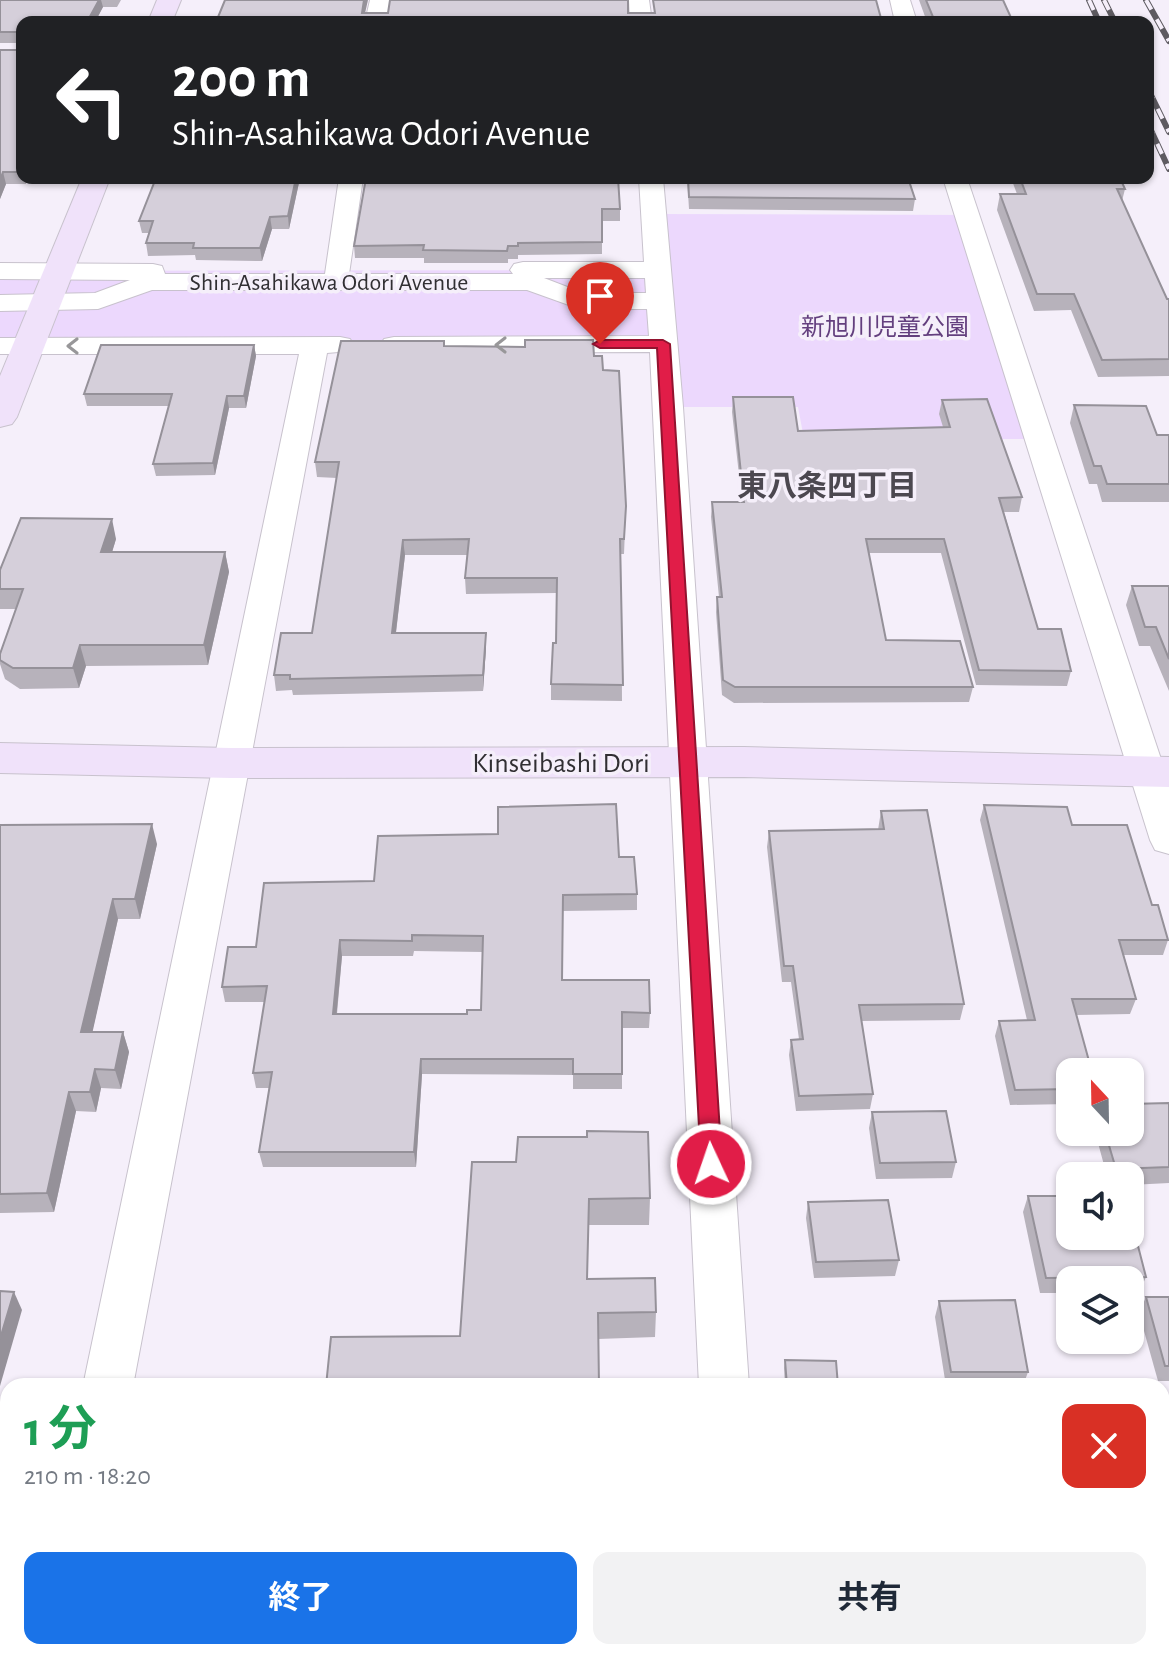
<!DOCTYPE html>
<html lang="ja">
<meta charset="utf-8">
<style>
:root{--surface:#fff;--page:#f2f2f3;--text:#1f2937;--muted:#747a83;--accent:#1a73e8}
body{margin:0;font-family:"Alegreya Sans","Noto Sans JP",sans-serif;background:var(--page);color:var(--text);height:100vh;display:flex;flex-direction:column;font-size:30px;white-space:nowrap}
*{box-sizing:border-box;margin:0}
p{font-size:26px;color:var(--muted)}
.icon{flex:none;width:44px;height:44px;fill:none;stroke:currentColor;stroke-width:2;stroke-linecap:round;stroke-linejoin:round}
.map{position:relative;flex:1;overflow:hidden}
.details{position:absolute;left:0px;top:1378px;width:1170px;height:282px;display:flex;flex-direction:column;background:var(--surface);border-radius:24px 24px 0 0;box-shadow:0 2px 6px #0004}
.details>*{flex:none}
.banner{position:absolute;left:16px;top:16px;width:1138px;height:168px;border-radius:16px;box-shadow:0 2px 6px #0004;background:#202124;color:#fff;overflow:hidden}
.needle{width:52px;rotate:338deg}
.fabs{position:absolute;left:1056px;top:1058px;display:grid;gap:16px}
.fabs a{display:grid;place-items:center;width:88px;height:88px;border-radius:16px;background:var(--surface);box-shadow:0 2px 6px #0004;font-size:40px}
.pin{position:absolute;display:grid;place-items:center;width:68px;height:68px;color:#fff;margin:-82px -34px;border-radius:50% 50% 50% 0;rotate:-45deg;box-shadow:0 0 8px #0007}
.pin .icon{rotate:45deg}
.me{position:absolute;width:88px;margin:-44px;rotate:357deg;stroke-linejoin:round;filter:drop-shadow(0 0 6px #0008)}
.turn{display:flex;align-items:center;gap:28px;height:168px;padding:0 24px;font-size:36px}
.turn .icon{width:104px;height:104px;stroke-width:2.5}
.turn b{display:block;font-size:56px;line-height:68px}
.round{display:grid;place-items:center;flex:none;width:84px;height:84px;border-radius:16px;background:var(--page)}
.headline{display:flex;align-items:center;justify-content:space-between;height:136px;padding:0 24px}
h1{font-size:48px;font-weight:700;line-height:60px;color:#1e9e55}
.primary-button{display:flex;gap:16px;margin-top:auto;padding:16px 24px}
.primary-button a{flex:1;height:92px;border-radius:16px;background:var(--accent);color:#fff;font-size:32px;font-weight:700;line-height:92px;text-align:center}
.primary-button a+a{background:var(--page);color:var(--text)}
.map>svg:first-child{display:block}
.green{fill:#ecd8fd}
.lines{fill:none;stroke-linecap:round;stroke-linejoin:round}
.street-casing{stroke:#c8c2cd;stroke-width:2}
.secondary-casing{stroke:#c8c2cd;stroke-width:2}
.street{fill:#fff;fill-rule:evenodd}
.secondary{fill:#f0e2fa;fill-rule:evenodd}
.rail-casing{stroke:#5e5b61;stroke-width:6}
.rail{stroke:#f5effa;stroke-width:4;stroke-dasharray:11;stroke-linecap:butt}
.wall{fill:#b7b2bb;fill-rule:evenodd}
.shaded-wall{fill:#959199}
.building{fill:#d5cfda;stroke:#959199;stroke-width:2;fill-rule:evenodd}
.oneway{stroke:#989799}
.route{fill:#e11d48;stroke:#92132f;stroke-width:2}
.labels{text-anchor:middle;stroke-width:7;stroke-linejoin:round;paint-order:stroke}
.far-street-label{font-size:24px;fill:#312f33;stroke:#f5effa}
.far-park-label{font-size:24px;fill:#633f7e;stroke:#f5effa}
.street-label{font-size:28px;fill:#312f33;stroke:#f5effa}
.neighbourhood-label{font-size:30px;font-weight:bold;fill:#4c4850;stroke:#f5effa}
</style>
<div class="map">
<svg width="1169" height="1659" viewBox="0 0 1169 1659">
<rect width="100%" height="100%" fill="#f5effa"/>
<polygon class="green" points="653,214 967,215 1040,439 804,439 798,407 668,407 663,345 0,346 0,271 655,270"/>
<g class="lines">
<g class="street-casing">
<g id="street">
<polygon points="370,0 390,0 387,22 365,22"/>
<polygon points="629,0 649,0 652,22 630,22"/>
<polygon points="890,0 910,0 917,22 895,22"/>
<path d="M339,178H363L349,274H513L510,270L514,264L523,262H644L639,178H663L683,407L749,1386H699L650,352L394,353L384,351L380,345L384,339L394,337L649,336L647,309H580L527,290H152L98,309L0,311V295L95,293L130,280L0,279V263L153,264L162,266L165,274H325ZM544,278H645L646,293H583Z"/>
<polygon points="943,178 967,178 1169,783 1169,854 1155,850 1150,840"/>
<polygon points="340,337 350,339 354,345 350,351 327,353 133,1386 83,1386 299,354 0,354 0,338"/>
<polygon points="27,1652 83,1652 82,1659 26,1659"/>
<rect x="712" y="1652" width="56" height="7"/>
</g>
</g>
<g class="secondary-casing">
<g id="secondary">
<polygon points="157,0 181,0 172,22 148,22"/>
<polygon points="82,178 110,178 17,417 12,424 0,427 0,376"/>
<polygon points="0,743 231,748 744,747 1169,757 1169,787 744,777 231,778 0,773"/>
</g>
</g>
<use href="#street" class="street"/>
<use href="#secondary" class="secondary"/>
<g class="rail-casing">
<g id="rail">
<polyline points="1089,0 1099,22"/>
<polyline points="1104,0 1115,22"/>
<polyline points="1146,0 1169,41"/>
<polyline points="1148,89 1169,132"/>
<polyline points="1148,124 1169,169"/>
</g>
</g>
<use href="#rail" class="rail"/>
</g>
<g class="wall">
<polygon points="0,0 121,0 117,7 103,7 95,22 22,22 22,178 28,178 26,184 6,184 0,199 0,50 22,50 22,43 0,43"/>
<polygon points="919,0 1003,0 1013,22 927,22"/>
<polygon points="300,178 289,229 272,229 262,261 196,260 195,255 148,256 146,243 149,233 142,233 139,221"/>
<polygon points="366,178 620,209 620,221 602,221 602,254 518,255 518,259 508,259 508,263 424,263 424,258 355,258 354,246"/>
<polygon points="687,178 908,178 915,199 913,211 689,209"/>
<polygon points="1011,178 1120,178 1125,189 1122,201 1167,299 1169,299 1169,376 1098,377 1071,310 1034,311 997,210 1000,194 1017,194"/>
<polygon points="254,345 256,356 246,408 229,408 215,475 156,476 153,464 169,406 87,406 84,394"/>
<polygon points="444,346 594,356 603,370 626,506 624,554 621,554 622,701 551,700 551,684 556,643 557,593 466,594 465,578 467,555 405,555 396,633 486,648 483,691 293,695 292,690 276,691 274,675 312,633 337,478 317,477 315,462"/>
<polygon points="733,397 798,431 943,427 939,414 942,400 1022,497 1019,512 1004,512 1038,629 1071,671 1067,686 976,685 941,553 868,553 886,640 973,687 969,702 734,703 722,695 716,612 717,597 719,597 711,517 712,502 742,502 732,412"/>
<polygon points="1074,405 1157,435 1169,435 1169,502 1102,502 1097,484 1089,484 1070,423"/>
<polygon points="116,539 112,552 225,552 229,572 208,665 86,666 79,688 20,689 5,679 0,664 0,654 16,609 0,609 0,570"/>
<polygon points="1132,586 1169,586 1169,691 1150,646 1139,646 1126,605"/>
<polygon points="984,805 1072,825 1152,905 1168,940 1163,955 1124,955 1136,999 1130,1014 1076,1015 1070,1072 1070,1104 1010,1105 995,1036 999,1021 1027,1020 980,820"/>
<polygon points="881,811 964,1004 960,1020 861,1021 873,1094 870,1109 796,1111 789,1055 791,1040 799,1039 791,982 782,982 767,847 769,831 878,830"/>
<polygon points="0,825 157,844 140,919 118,919 92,1032 123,1032 129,1052 121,1089 101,1088 96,1112 76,1111 54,1212 0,1213"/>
<path d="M619,857L637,894V910L563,911V980L650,1013L649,1028H622V1089H573V1075L422,1074L416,1167H263L259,1152L269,1088H256L253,1073L265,1002H225L222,987L256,947L374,881ZM414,951L483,952L481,1010L467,1014H337L342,956H413Z"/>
<polygon points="1169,1103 1169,1183 1130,1185 1130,1176 1107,1176 1095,1132 1130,1132"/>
<polygon points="872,1112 956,1162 952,1178 876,1179 869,1128"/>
<polygon points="516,1162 650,1198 649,1225 588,1225 588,1279 656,1312 655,1337 598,1339 460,1336"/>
<polygon points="1028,1196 1146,1277 1139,1293 1130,1293 1130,1280 1070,1280 1070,1293 1040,1293 1023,1212"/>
<polygon points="808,1202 899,1260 895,1276 814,1278 806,1218"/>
<polygon points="1146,1297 1169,1297 1169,1381 1158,1381 1139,1313"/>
<polygon points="939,1301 1028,1372 1023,1386 946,1386 935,1317"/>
<polygon points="785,1360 838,1386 785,1386 784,1368"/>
<rect x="1162" y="1414" width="7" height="93"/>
</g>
<g class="shaded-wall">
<polygon points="99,0 101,0 103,7 95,22 87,22"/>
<polygon points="364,0 368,0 363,22 362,13"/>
<polygon points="3,172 6,184 0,199 0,180"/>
<polygon points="296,178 300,178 289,229 288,216"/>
<polygon points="270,217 272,229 262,261 260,248"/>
<polygon points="254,345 256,356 246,408 244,396"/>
<polygon points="227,396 229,408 215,475 213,463"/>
<polygon points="112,519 116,539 106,572 101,552"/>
<polygon points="403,540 405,555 394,648 392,633"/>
<polygon points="225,552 229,572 208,665 204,645"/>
<polygon points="486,633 486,648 483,691 483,675"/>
<polygon points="80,645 86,666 79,688 73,668"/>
<polygon points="152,824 157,844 140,919 135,899"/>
<polygon points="113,899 118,919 88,1052 81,1032"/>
<polygon points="340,940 342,956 335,1030 333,1014"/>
<polygon points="123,1032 129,1052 121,1089 115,1070"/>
<polygon points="421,1059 422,1074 416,1167 414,1152"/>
<polygon points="95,1069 101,1088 96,1112 90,1092"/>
<polygon points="69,1092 76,1111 54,1212 47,1193"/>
<polygon points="14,1292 22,1310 0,1386 0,1339"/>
<polygon points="169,1652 180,1652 179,1659 168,1659"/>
</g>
<g class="building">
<polygon points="0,0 99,0 87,22 22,22 22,172 3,172 0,180 0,50 22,50 22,32 0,32"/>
<polygon points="225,0 364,0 362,13 388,13 390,0 628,0 628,13 655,13 653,0 876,0 882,22 216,22"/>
<polygon points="926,0 1003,0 1013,22 935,22"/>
<polygon points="156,178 296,178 288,216 270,217 260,248 193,248 194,243 146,243 153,221 139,221"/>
<polygon points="366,178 618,178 620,209 602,209 602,242 518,243 518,246 508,246 507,251 423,250 424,245 354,246"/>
<polygon points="688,178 908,178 915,199 689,197"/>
<polygon points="1020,178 1120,178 1125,189 1117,189 1167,299 1169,299 1169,359 1102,360 1074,294 1037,294 1000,194 1026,194"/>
<polygon points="525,340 593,340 594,356 602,356 603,370 619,371 626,506 624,539 620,539 623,685 551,684 553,643 556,643 557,578 465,578 469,539 403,540 392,633 486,633 483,675 290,679 290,675 274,675 281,633 312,633 339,462 315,462 341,341 444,341 444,346 525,347"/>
<polygon points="101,345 254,345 244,396 227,396 213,463 153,464 172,394 84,394"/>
<polygon points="733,397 793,397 798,431 950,427 942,400 987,399 1022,497 999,498 1038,629 1061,629 1071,671 979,670 944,539 866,539 886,640 960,641 973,687 735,687 723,680 717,597 722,597 712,502 744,502"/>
<polygon points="1074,405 1146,406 1157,435 1169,435 1169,484 1107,484 1101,466 1094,466"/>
<polygon points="21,518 112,519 101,552 225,552 204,645 80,645 73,668 13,668 0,660 0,654 23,589 0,589 0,570"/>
<polygon points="1132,586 1169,586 1169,659 1156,627 1145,627"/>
<path d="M616,804L619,857H634L637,894L563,895L562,980H649L650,1013L622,1012V1074H573V1059H421L414,1152H259L272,1072L253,1073L267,986L222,987L228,947H256L264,883L374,881L378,836L498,834V807ZM412,935L483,936L481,1010H467V1014H333L340,940L412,941Z"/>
<polygon points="984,805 1067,807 1072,825 1127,825 1152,905 1158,905 1168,940 1119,940 1136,999 1072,999 1092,1072 1070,1072 1070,1089 1015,1090 999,1021 1035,1020"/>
<polygon points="927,810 964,1004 859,1005 873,1094 799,1096 791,1040 803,1039 793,966 784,966 769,831 884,829 881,811"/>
<polygon points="152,824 135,899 113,899 81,1032 123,1032 115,1070 95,1069 90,1092 69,1092 47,1193 0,1194 0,825"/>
<polygon points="1169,1103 1169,1167 1116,1169 1105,1132 1130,1132 1130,1104"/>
<polygon points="946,1111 956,1162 880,1163 872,1112"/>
<polygon points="587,1131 648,1132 650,1198 589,1199 587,1279 655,1278 656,1312 598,1313 599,1386 326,1386 331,1337 460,1336 472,1162 516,1162 518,1137 587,1137"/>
<polygon points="1028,1196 1070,1196 1070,1236 1130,1236 1130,1215 1146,1277 1046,1278"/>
<polygon points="888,1200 899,1260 816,1262 808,1202"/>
<polygon points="0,1291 14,1292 0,1339"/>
<polygon points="1146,1297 1169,1297 1169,1366 1165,1366"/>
<polygon points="1015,1300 1028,1372 951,1372 939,1301"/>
<polygon points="785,1360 836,1361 838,1386 787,1386"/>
<rect x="1162" y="1414" width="7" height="79"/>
<polygon points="110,1652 169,1652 168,1659 109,1659"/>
<polygon points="299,1652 601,1652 602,1659 298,1659"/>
</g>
<defs><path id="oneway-chevron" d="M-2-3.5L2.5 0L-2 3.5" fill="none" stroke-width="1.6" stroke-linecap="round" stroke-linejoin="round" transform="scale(2)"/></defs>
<g class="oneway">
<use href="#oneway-chevron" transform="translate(501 345) rotate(180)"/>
<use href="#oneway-chevron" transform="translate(73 346) rotate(180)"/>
</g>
<polygon class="route" points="663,340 670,344 722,1164 719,1170 711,1173 704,1170 701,1164 657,348 600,348 593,344 600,340"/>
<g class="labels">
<g class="far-street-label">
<text x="329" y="290">Shin-Asahikawa Odori Avenue</text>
</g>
<g class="far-park-label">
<text x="885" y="335">新旭川児童公園</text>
</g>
<g class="street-label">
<text x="561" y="772">Kinseibashi Dori</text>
</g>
<g class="neighbourhood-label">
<text x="827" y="496">東八条四丁目</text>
</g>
</g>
</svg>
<div class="fabs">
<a><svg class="needle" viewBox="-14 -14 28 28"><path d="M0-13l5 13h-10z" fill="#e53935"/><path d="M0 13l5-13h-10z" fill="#747a83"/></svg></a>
<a><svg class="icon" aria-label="sound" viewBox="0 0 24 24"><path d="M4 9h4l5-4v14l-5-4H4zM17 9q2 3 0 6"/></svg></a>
<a><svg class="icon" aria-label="layers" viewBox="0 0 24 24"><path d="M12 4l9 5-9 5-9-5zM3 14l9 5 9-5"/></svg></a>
</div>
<div class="pin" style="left:600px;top:344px;background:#d93025"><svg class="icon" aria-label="arrive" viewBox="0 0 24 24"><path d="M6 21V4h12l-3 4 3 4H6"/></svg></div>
<svg class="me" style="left:711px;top:1164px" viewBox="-20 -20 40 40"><circle r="17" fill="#e11d48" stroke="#fff" stroke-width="3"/><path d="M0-11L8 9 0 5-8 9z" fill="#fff"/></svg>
<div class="banner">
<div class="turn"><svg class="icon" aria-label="left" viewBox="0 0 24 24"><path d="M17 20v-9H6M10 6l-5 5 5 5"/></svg><div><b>200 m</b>Shin-Asahikawa Odori Avenue</div></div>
</div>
<section class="details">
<div class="headline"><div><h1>1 分</h1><p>210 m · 18:20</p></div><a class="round" style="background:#d93025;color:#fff"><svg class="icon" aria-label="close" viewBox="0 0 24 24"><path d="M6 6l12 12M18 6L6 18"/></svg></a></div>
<div class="primary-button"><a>終了</a><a>共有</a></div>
</section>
</div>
